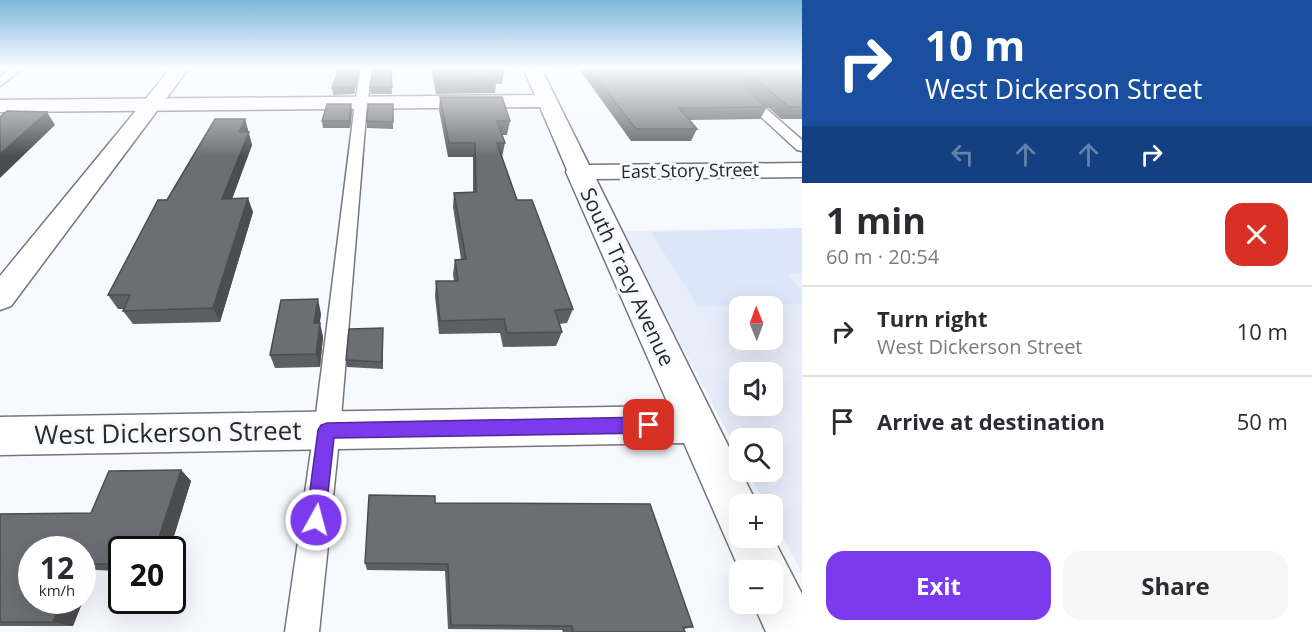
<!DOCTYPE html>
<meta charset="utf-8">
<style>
:root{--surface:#fff;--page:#f7f7f7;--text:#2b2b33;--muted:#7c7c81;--line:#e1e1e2;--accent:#7c3aed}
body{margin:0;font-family:"Open Sans",sans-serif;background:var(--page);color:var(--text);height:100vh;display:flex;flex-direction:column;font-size:22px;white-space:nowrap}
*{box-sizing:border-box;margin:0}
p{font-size:20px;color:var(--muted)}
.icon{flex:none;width:33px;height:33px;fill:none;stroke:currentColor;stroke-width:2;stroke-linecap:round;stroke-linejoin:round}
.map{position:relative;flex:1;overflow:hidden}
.drawer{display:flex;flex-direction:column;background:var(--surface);width:510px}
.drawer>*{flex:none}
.top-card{background:#1a4fa0;color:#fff;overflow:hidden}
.needle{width:39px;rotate:359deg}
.controls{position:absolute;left:729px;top:296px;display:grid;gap:12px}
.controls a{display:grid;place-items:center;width:54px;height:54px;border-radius:12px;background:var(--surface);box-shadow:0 6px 24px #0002;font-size:30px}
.speed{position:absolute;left:18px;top:536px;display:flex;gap:12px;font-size:30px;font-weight:700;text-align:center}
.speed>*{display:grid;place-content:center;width:78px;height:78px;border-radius:50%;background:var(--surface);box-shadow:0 6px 24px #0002;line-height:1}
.speed small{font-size:15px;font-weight:400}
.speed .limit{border:3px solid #111;border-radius:9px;background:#fff;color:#111}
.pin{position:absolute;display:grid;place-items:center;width:51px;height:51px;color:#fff;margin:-26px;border-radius:12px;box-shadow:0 3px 9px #0006}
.me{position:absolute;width:66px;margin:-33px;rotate:7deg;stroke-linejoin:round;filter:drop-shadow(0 0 4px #0008)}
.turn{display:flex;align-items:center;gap:21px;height:126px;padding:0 24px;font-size:27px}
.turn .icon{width:78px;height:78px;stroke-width:2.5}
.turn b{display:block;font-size:42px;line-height:51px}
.lanes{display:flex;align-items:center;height:57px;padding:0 24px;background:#0003;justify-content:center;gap:30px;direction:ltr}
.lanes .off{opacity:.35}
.round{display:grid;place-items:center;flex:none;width:63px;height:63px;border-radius:18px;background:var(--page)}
.overview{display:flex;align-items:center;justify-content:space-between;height:102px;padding:0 24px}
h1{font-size:36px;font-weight:700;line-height:45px}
.action{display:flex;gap:12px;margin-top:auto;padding:12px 24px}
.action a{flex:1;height:69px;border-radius:18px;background:var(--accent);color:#fff;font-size:24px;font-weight:700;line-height:69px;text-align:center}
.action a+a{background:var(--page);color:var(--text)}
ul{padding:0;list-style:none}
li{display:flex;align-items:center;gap:18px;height:90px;padding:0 24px;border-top:2px solid var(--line)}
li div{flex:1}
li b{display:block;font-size:22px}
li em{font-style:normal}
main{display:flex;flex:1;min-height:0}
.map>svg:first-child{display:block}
.built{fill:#e7edfa;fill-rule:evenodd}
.green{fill:#dde7fc}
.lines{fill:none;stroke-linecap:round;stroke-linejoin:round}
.lane-casing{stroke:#74767b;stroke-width:3}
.street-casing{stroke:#74767b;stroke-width:3}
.secondary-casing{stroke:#74767b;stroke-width:3}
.lane{fill:#fff;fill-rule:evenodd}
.street{fill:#fff;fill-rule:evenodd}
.secondary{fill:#fff;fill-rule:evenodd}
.wall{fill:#5c5f63;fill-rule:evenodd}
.shaded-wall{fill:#4b4d50}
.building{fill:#6b6e73;stroke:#4b4d50;stroke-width:1.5}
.route{fill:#7c3aed;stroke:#51269a;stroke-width:1.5}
.labels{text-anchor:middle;stroke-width:6;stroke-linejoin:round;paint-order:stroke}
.far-street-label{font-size:18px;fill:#27282a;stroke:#f6f9fe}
.street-label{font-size:21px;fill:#27282a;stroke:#f6f9fe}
.near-street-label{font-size:26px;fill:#27282a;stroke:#f6f9fe}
</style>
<main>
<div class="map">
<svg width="802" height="632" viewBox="0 0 802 632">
<rect width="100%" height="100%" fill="#f6f9fe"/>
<path class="built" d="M802,228V574L773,518L772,504H765L748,471H772V438H740L739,455L622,231ZM740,306H772V339H740ZM740,372H772V405H740Z"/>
<polygon class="green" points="802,228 802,273 788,274 802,291 802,304 698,307 651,232"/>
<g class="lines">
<g class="lane-casing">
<g id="lane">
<polygon points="11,68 24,68 0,86 0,77"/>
<polygon points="361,68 373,68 367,103 340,430 319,632 285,632 314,430 355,103"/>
<polygon points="708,68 720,68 802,140 802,151 797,150"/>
</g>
</g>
<g class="street-casing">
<polygon id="street" points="523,68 541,68 589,165 802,163 802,177 596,179 757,504 740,504 740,537 772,536 802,594 802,632 766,632 753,603 772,603 772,570 740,571 684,443 0,455 0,417 669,406 566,172 567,170 540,107 0,112 0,100 535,95"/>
</g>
<g class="secondary-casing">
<polygon id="secondary" points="171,68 189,68 11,306 0,310 0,276"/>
</g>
<use href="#lane" class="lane"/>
<use href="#street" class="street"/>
<use href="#secondary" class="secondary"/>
</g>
<g class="wall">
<polygon points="360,68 354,94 333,95 332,88"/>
<polygon points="391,68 392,94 371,94 370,87"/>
<polygon points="431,68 502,68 504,71 502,84 496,84 495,93 436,94"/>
<polygon points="583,68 589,68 767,107 760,119 689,120 697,129 691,141 631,141 582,73"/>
<polygon points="724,68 802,68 802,119 781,119"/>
<polygon points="440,97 510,121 507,135 502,135 505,143 502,157 517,200 573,309 567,323 559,324 562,332 556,346 503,347 500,333 439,334 435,296 436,281 454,281 453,274 455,260 461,259 453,207 454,193 473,192 473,157 448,157 439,110"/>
<polygon points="393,104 393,129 367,128 367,121"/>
<polygon points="352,111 350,128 323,128 322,121"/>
<polygon points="245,119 252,145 232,198 253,212 220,322 133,324 123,311 123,309 118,309 108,295"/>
<polygon points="321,314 319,323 323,337 320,367 275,368 270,355"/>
<polygon points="383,328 383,369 347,367 346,360"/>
<path d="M181,470L191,481L170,549H122V571L95,570L73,626H0V514L91,513ZM82,549V600H32Z"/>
<polygon points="435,503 693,627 684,629 685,632 563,632 562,630 448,629 445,571 367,570 365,563"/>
</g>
<g class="shaded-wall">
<polygon points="358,68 360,68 354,94 354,88"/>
<polygon points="351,104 352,111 350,128 349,121"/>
<polygon points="47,112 55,125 0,178 0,154"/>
<polygon points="245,119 252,145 227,213 222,199 239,132"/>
<polygon points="248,198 253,212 220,322 213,308"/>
<polygon points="318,299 321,314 318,337 314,323"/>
<polygon points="320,323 323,337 320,367 316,354"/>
<polygon points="181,470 191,481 170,549 155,549"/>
<polygon points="82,565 95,570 73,626 53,622 62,600 82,600"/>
</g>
<g class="building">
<polygon points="339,68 358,68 354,88 332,88"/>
<polygon points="373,68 391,68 392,87 370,87"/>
<polygon points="434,68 502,68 504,71 494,71 497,80 437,81"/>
<polygon points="589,68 722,68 767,107 679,108 697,129 636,129"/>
<polygon points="742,68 802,68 802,107 789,107"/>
<polygon points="440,97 502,97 510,121 497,121 505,143 497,143 517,200 532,200 573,309 555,310 562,332 507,333 504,319 440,321 436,281 458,281 455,260 466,259 454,193 476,192 475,143 449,143"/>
<polygon points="327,104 351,104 349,121 322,121"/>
<polygon points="368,104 393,104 393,122 367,121"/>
<polygon points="7,111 47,112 0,154 0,117"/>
<polygon points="215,119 245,119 239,132 249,132 222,199 248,198 213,308 123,311 130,295 108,295 158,200 167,200"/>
<polygon points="318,299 314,323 320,323 316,354 270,355 281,300"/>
<polygon points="383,328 382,362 346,360 349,329"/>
<polygon points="181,470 155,549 122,549 122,564 82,564 82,549 32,549 32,600 62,600 53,622 0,622 0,514 91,513 109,471"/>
<polygon points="369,495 435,496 435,503 650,504 693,627 683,627 685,632 573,632 572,626 451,625 448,564 365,563"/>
</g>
<linearGradient id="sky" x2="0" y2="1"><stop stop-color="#7db7db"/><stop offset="0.43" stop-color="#fbfcff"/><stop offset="1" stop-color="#fbfcff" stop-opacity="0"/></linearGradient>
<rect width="802" height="157" fill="url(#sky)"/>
<polygon class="route" points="649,417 655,420 657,425 655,430 649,433 334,438 325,520 322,527 316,529 309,527 306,520 318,430 321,425 327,423"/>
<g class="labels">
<g class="far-street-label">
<text transform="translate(690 171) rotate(-1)" y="6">East Story Street</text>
</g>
<g class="street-label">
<text transform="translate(627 277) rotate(65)" y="7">South Tracy Avenue</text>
</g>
<g class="near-street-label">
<text transform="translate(168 433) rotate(-1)" y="9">West Dickerson Street</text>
</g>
</g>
</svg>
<div class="controls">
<a><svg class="needle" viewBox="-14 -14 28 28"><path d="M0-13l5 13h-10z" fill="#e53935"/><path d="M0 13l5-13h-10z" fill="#7c7c81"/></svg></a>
<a><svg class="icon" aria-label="sound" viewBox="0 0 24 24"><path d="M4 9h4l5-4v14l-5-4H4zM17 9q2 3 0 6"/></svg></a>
<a><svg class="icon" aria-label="search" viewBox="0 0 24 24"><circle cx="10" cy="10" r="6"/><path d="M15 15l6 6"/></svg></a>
<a>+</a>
<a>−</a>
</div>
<div class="speed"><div>12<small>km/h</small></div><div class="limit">20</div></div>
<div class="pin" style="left:649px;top:425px;background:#d93025"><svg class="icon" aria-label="arrive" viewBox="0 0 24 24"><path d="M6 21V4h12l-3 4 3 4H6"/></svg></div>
<svg class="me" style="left:316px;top:520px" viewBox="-20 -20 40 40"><circle r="17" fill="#7c3aed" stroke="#fff" stroke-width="3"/><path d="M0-11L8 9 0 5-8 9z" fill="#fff"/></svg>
</div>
<section class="drawer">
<div class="top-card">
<div class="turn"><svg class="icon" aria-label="right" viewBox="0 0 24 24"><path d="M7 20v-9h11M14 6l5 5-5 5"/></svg><div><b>10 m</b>West Dickerson Street</div></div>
<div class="lanes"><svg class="icon off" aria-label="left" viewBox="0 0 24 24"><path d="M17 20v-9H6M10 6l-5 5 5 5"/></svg><svg class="icon off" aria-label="ahead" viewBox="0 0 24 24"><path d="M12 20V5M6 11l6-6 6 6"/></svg><svg class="icon off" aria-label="ahead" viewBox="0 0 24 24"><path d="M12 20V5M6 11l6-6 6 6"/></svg><svg class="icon" aria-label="right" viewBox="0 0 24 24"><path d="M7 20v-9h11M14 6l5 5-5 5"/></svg></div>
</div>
<div class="overview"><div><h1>1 min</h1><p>60 m · 20:54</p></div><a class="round" style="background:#d93025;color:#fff"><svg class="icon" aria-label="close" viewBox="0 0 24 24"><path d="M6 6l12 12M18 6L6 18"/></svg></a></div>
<ul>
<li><svg class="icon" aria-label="right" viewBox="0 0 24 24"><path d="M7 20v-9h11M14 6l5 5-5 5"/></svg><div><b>Turn right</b><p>West Dickerson Street</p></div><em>10 m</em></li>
<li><svg class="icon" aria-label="arrive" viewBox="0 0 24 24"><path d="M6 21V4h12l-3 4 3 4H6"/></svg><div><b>Arrive at destination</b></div><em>50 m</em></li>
</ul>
<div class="action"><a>Exit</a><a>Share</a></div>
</section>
</main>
